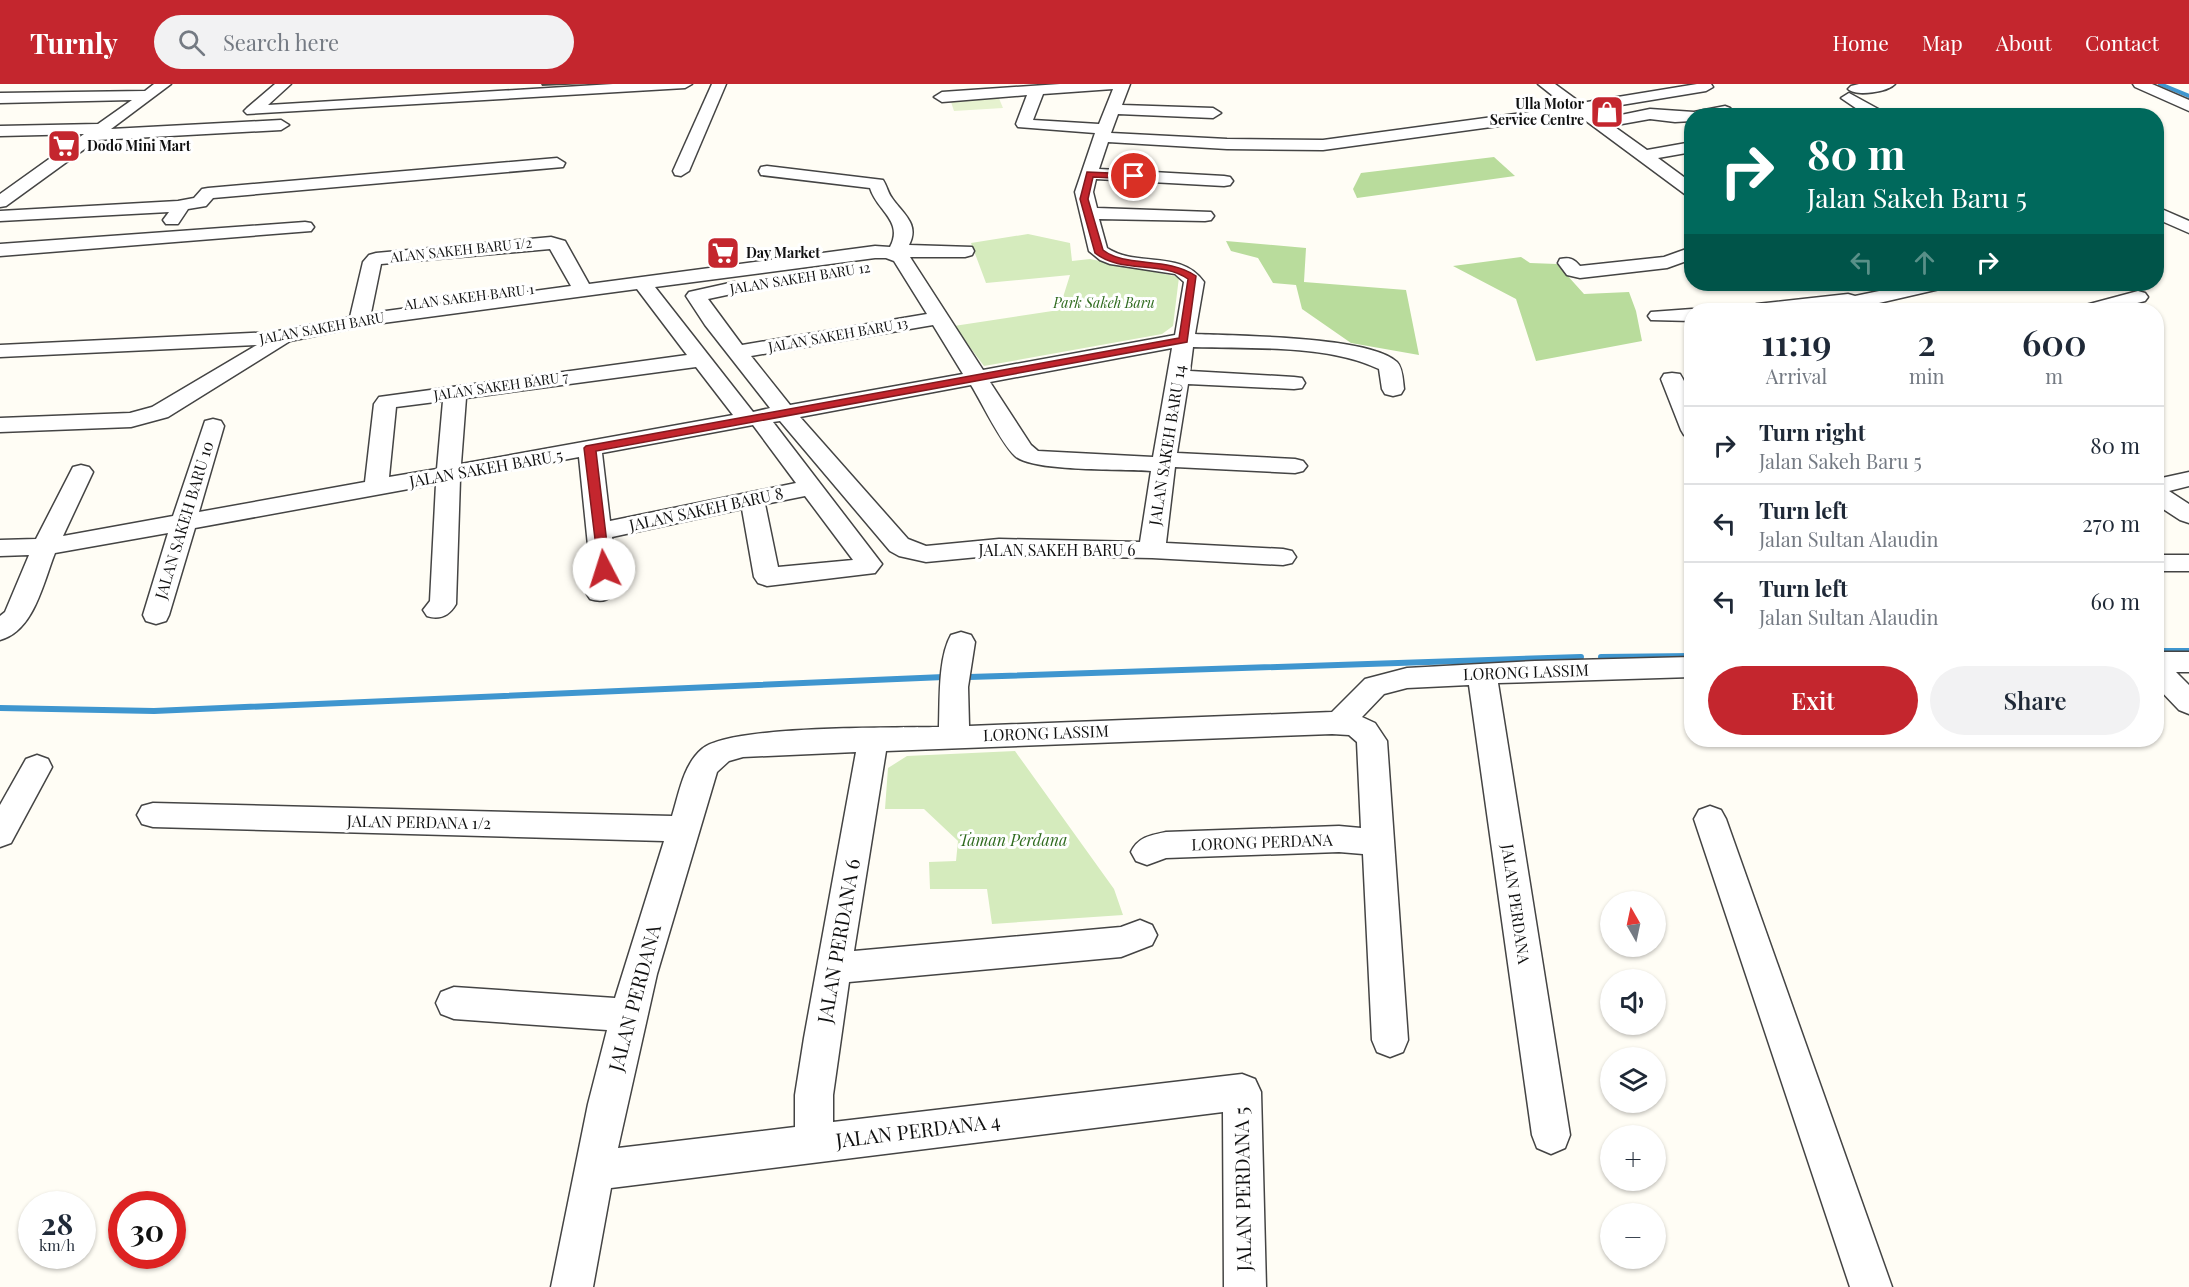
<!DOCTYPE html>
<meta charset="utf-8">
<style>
:root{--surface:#fff;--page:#f2f2f3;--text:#1f2937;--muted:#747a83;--line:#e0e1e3;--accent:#c4262e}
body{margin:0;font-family:"Playfair Display",serif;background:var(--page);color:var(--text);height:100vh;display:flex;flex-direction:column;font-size:22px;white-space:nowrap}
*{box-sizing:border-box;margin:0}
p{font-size:20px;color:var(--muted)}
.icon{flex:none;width:33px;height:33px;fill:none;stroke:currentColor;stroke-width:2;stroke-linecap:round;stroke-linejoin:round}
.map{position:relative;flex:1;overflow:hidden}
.details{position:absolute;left:1684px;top:219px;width:480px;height:444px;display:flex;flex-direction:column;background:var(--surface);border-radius:24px;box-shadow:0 2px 4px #0004}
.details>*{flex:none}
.guide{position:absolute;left:1684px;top:24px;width:480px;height:183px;border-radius:24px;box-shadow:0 2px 4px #0004;background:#00695c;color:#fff;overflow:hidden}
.needle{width:39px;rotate:351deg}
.fabs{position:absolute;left:1600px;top:807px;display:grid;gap:12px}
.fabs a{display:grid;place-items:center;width:66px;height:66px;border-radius:50%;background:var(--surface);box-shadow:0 2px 4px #0004;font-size:30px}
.speed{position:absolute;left:18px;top:1107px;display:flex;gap:12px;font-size:30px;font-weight:700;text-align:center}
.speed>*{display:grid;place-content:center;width:78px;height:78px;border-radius:50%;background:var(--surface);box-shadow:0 2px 4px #0004;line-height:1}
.speed small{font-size:15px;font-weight:400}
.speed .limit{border:9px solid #d22;background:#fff;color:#111}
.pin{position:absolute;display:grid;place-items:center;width:51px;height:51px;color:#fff;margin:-26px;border:3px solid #fff;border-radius:50%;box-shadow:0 2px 6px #0007}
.me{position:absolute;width:66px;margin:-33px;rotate:355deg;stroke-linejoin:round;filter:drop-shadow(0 0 4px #0008)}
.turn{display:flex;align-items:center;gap:21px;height:126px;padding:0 24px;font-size:27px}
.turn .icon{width:78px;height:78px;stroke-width:2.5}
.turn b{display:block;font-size:42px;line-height:51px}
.lanes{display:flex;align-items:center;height:57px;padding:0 24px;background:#0003;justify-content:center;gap:30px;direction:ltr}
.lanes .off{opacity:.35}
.eta{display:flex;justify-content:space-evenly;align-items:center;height:102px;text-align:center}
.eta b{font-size:36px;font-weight:600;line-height:42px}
.primary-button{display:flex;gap:12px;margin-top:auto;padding:12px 24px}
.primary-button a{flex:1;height:69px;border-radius:36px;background:var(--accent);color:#fff;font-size:24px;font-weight:600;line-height:69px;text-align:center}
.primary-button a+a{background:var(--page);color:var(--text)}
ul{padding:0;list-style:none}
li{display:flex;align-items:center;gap:18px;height:78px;padding:0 24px;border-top:2px solid var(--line)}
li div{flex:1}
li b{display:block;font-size:22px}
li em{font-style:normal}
header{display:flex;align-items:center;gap:36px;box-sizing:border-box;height:84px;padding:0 30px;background:var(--accent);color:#fff}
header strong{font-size:28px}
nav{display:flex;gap:33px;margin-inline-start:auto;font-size:21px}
.search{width:420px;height:54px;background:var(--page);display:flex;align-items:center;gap:15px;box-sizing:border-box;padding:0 21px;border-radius:33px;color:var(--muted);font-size:22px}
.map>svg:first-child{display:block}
.green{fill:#d5ebbd}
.forest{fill:#b9dc9c}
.pitch{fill:#e6f2cf}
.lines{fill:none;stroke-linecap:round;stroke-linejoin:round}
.stream-far1{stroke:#3f96cf;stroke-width:4}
.stream{stroke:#3f96cf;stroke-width:6}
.minor-casing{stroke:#444;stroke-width:3}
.minor{fill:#fff;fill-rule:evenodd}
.wall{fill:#4d4742}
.route{fill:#c4262e;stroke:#7f191e;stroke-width:1.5}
.labels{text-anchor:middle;stroke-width:6;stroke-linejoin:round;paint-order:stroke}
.far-poi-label{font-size:14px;font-weight:bold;fill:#111;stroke:#fff;text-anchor:start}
.far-street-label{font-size:14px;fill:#111;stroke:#fff}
.far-park-label{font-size:14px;font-style:italic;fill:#2f6b1f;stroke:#fff}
.street-label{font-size:16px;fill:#111;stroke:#fff}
.park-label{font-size:16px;font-style:italic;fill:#2f6b1f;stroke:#fff}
.near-street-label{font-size:20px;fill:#111;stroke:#fff}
</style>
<header>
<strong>Turnly</strong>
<div class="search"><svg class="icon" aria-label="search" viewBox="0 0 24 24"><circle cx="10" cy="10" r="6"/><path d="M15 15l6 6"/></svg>Search here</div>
<nav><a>Home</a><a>Map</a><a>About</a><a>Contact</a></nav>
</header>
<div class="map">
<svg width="2189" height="1203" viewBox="0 0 2189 1203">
<rect width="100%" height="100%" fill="#fffdf5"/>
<g class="green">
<polygon points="1028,150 1070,159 1072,177 1090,175 1179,193 1173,242 1162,250 984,282 954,242 1059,226 1070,191 986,199 971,159"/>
<polygon points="1015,667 1114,805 1123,831 992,840 987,805 930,805 929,778 956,777 958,757 924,725 885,725 888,684 907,672"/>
</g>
<g class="forest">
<polygon points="1494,73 1515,92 1357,114 1353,105 1361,89"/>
<polygon points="1226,157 1306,164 1304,198 1406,206 1419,271 1351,259 1302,225 1296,201 1273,199 1258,174 1231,167"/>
<polygon points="1521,173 1530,179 1557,180 1584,210 1629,208 1636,227 1642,257 1536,277 1516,215 1453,182"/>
</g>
<polygon class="pitch" points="998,12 1003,24 954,27 950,15"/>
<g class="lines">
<polyline class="stream-far1" points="2160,0 2189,12"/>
<g class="stream">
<polyline points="2157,567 2189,567"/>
<polyline points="1601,573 1692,572"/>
<polyline points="969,593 1581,573"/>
<polyline points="0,624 154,627 944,593"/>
</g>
<g class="minor-casing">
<g id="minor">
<polygon points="154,0 171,0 111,45 281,36 289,41 281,46 97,56 6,122 0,123 0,110 84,50 0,52 0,42 98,40 132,16 0,19 0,9 145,7"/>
<polygon points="275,0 291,0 268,21 613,0 692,0 685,4 247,30 244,27 247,24"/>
<polygon points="712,0 726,0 689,87 681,92 675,91 673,87"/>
<path d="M1060,0H1130L1122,21L1213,24L1221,29L1213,34L1118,30L1111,49L1227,55L1323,56L1567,23L1538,0H1555L1581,19L1697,0H1711L1713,3L1706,7L1591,26L1647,66L1692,58V68L1658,74L1692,99V112L1686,111L1578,31L1323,66L1227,65L1108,58L1099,85L1224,92L1230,93L1233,97L1230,101L1224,102L1096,95L1093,108L1097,124L1211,128L1214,132L1211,136L1205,137L1099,135L1107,164C1138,184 1181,165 1204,198L1195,250C1236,252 1370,252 1397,278C1403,284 1403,298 1404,305L1401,310L1393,312L1385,310L1382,305L1379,285C1327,260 1251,265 1193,263L1190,287L1294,293L1302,294L1305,299L1302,304L1294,305L1188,300L1177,369L1295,375L1303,377L1307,382L1303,387L1295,389L1175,383L1166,459L1283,465L1292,467L1296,473L1292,479L1283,481L1152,474L999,471L926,478L899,472L890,467L780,337L773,338L882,480L875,489L767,502L758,499L754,493L742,425L612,453L618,504C611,516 603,519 590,515L586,509L592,501L579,373L460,395L456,520C449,532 440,536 427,532L423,526L430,517L436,400L195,444L169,531L166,537L156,540L146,537L143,531L168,449L55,469C43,499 34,547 0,556V532L5,528L29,471L0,472V456L36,455L73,383L81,381L89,383L93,388L63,452L173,432L205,337L213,335L221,337L224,342L199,428L365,398L374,320L379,313L687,271L637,205L368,241L290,257L168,333L131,343L0,348V334L130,329L152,323L257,261L0,273V261L273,248L350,233L363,178L369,171L376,169L551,153L565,157L589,200L875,162L890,163C904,137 877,127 870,104L761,91L759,87L761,83L767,82L883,96C887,102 888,109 892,114C903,130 920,140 909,161L972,163L974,167L972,171L965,173H910L983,286L1175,251L1184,198L1175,190L1110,180L1100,176L1089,167L1075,108L1095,49L1018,43L1016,40L1027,11L942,18L934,13L942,8ZM1113,5L1099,40L1033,36L1043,10ZM550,165L571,202L371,229L381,180ZM875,174H886L894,177L927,230L742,261L708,215L741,208L744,204L741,200L734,198L689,208L686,212L705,241L770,324L753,328L655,203ZM933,241L963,290L790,321L751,272ZM1172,264L1153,373L1038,367L1031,361L990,298ZM696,283L733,331L461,380L466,314ZM971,301C982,319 1001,359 1015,372C1032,388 1124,385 1151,387L1140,458L999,455L926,462L908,455L800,333ZM443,317L437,385L389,393L396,323ZM753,341L796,399L610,437L602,369ZM805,412L853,476L778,483L765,420Z"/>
<path d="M1859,0H1895C1888,8 1856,13 1848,5L1851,2Z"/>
<polygon points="2133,0 2152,0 2189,16 2189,27 2135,3"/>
<polygon points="1849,9 1880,26 1882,29 1880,32 1862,32 1863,29 1841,14"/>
<polygon points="1725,22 1730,24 1733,27 1730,30 1692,32 1692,37 1675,38 1650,35 1622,40 1614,35 1616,32 1650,25 1694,28"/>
<polygon points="557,74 565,79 563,83 213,114 206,122 188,125 178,140 166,140 163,136 169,128 0,137 0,127 178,117 194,114 202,105 208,104"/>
<polygon points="2157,123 2189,137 2189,149 2157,135"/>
<polygon points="305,138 311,139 314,143 311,147 0,172 0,160"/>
<path d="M1692,163V175L1667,184L1580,194L1567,191L1558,179L1560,175C1570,173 1574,175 1580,182L1664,173Z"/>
<polygon points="1913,200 1947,200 1944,204 1853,225 1845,222 1807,226 1747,226 1750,222 1757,220 1848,210 1855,212"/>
<polygon points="2138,207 2145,209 2148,213 2145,217 2110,226 2079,226 2082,222"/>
<polygon points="1692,225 1698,226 1692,226 1692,237 1651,236 1648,232 1651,228"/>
<path d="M1672,289L1680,290C1693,310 1692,330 1692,353L1684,351L1681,346L1661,295L1664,290Z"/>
<polygon points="2189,388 2189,402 2169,407 2189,420 2189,439 2180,436 2157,421 2157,395"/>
<rect x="2157" y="471" width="32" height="16"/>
<path d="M961,548L971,551L975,558L968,603L969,642L1332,628L1365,595L1407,584L1535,577L1692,573V593L1498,599L1570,1051L1565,1064L1551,1070L1537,1064L1532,1051L1469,601L1407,604L1384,610L1362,633L1375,639L1387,657L1408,956L1403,968L1390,973L1377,968L1372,956L1363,770L1339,768L1166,774L1147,781L1136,777L1131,768C1138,753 1151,751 1166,748L1339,742L1361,744L1357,658L1349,651L1332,650L886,667L854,867L1121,843L1140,836L1152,841L1157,851L1152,861L1121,873L849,898L833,1011V1038L1242,990L1255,995L1261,1008L1266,1203H1224L1223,1028L611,1104L593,1203H551L588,1020L607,946L454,935L441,930L436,919L441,908L454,903L615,914L664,757L153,743L142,740L137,731L142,722L153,719L672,732C679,710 683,681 702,665C730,641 895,644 939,643C940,616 938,574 951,551ZM856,668L804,954L795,1011V1043L618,1064L657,890L717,688L729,677L743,673Z"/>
<polygon points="2157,568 2189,568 2189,588 2176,588 2189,601 2189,630 2179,626 2157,603"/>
<polygon points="37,671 48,675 52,683 11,759 0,763 0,721 26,675"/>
<polygon points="1710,722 1721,726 1726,735 1892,1203 1850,1203 1694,735 1699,726"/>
</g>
</g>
<use href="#minor" class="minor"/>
</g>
<polygon class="wall" points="541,0 588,0 542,2"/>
<path class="route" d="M1087,88L1134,90L1139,92L1134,95L1093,93L1088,115L1103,166C1125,184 1167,172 1196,192L1187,258L596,367L610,485L604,489L599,488L584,364L586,362L1179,254L1188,195C1161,176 1121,190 1095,169L1080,115Z"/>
<defs>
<g id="shop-square" transform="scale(1.725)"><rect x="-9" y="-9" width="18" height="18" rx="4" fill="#c4262e" stroke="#fff"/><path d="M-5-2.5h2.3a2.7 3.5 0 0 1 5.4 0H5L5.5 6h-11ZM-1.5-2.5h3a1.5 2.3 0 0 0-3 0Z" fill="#fff"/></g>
<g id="supermarket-square" transform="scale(1.725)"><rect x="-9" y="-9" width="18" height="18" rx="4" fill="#c4262e" stroke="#fff"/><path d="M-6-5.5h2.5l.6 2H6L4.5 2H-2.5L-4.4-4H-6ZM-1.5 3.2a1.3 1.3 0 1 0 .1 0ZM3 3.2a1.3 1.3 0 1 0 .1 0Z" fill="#fff"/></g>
</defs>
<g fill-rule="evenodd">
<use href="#shop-square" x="1607" y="28"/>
<use href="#supermarket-square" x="64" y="62"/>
<use href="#supermarket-square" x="723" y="169"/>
</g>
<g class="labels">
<g class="far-poi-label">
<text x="1584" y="25" text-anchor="end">Ulla Motor<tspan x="1584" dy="16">Service Centre</tspan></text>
<text x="87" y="67">Dodo Mini Mart</text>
<text x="746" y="174">Day Market</text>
</g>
<g class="far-street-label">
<text transform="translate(461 166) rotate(-6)" y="5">ALAN SAKEH BARU 1/2</text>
<text transform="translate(800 194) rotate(-9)" y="5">JALAN SAKEH BARU 12</text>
<text transform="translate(469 213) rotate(-7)" y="5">ALAN SAKEH BARU 1</text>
<text transform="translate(322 244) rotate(-10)" y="5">JALAN SAKEH BARU</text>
<text transform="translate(838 251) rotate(-10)" y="5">JALAN SAKEH BARU 13</text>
<text transform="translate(501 302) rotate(-8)" y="5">JALAN SAKEH BARU 7</text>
</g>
<g class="far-park-label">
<text x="1104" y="224">Park Sakeh Baru</text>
</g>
<g class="street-label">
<text transform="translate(1167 361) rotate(-81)" y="6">JALAN SAKEH BARU 14</text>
<text transform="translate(486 384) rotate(-10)" y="6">JALAN SAKEH BARU 5</text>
<text transform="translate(706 425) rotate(-12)" y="6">JALAN SAKEH BARU 8</text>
<text transform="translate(184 436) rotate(-73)" y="6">JALAN SAKEH BARU 10</text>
<text x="1057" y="472">JALAN SAKEH BARU 6</text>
<text transform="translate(1526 588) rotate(-2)" y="6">LORONG LASSIM</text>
<text transform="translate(1046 649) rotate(-2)" y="6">LORONG LASSIM</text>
<text transform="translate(419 738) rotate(1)" y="6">JALAN PERDANA 1/2</text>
<text transform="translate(1262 758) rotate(-2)" y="6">LORONG PERDANA</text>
<text transform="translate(1516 820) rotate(82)" y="6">JALAN PERDANA</text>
</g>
<g class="park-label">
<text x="1013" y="762">Taman Perdana</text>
</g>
<g class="near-street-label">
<text transform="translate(839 857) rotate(-80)" y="7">JALAN PERDANA 6</text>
<text transform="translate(635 914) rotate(-75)" y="7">JALAN PERDANA</text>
<text transform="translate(918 1047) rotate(-7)" y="7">JALAN PERDANA 4</text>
<text transform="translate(1243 1105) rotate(-91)" y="7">JALAN PERDANA 5</text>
</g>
</g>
</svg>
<div class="fabs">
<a><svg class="needle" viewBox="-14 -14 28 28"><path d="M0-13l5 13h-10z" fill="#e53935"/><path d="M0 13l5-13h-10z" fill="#747a83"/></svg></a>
<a><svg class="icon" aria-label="sound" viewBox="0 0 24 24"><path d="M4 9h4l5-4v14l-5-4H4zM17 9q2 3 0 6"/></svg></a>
<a><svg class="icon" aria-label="layers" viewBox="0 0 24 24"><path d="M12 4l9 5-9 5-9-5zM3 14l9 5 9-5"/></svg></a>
<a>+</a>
<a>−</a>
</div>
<div class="speed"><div>28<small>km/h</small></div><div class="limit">30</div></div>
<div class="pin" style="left:1134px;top:92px;background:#d93025"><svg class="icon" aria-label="arrive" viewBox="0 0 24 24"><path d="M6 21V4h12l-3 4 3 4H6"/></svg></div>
<svg class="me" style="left:604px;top:485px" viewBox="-20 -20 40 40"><circle r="19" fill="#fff"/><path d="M0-13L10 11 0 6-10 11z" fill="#c4262e"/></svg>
<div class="guide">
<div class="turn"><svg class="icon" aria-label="right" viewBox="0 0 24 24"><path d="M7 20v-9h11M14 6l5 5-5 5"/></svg><div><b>80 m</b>Jalan Sakeh Baru 5</div></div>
<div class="lanes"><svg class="icon off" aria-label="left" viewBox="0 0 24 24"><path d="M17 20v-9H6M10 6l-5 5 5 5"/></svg><svg class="icon off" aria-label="ahead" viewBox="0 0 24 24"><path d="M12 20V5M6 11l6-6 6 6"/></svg><svg class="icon" aria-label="right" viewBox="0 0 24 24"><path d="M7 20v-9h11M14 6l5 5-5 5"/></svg></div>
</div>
<section class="details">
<div class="eta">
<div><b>11:19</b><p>Arrival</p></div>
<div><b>2</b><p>min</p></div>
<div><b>600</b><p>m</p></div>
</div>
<ul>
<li><svg class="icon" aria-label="right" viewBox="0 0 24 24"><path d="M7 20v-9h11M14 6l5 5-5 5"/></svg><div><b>Turn right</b><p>Jalan Sakeh Baru 5</p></div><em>80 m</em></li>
<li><svg class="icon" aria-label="left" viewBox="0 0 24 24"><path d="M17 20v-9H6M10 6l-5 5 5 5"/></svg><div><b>Turn left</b><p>Jalan Sultan Alaudin</p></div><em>270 m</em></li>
<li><svg class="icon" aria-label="left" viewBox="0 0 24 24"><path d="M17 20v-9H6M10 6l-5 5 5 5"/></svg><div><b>Turn left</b><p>Jalan Sultan Alaudin</p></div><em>60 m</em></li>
</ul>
<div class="primary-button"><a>Exit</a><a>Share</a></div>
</section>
</div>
